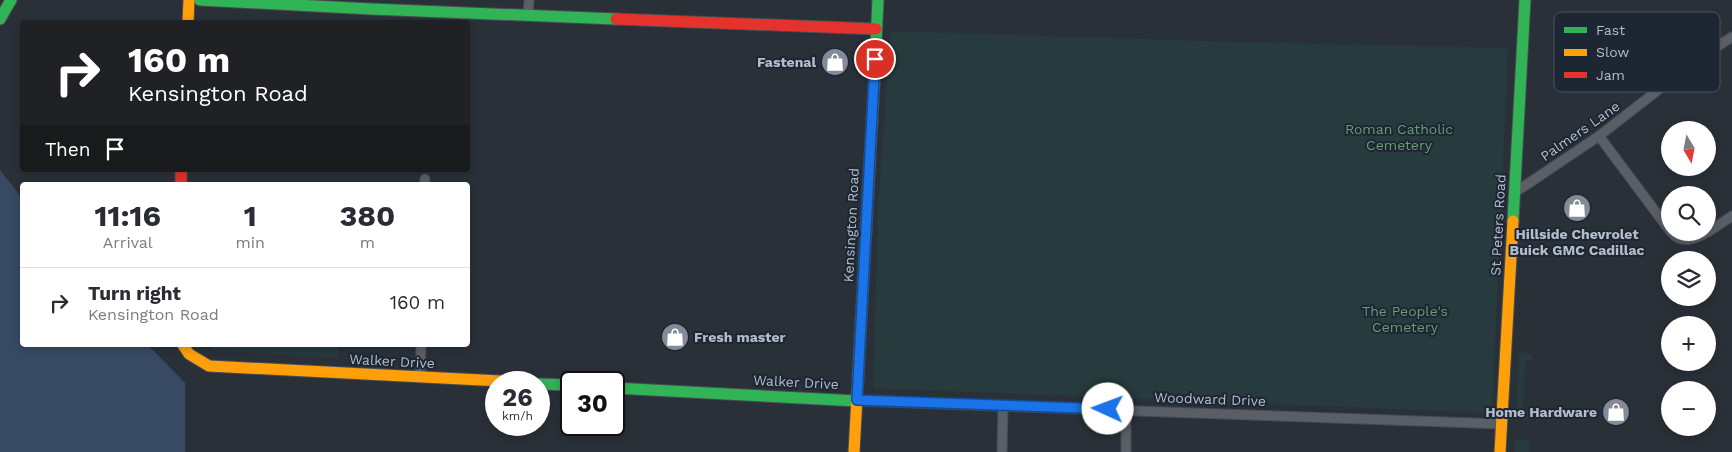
<!DOCTYPE html>
<meta charset="utf-8">
<style>
:root{--surface:#fff;--page:#f7f7f7;--text:#2b2b33;--muted:#7c7c81;--line:#e1e1e2}
body{margin:0;font-family:"Work Sans",sans-serif;background:var(--page);color:var(--text);height:100vh;display:flex;flex-direction:column;font-size:19px;white-space:nowrap}
*{box-sizing:border-box;margin:0}
p{font-size:16px;color:var(--muted)}
.icon{flex:none;width:28px;height:28px;fill:none;stroke:currentColor;stroke-width:2;stroke-linecap:round;stroke-linejoin:round}
.map{position:relative;flex:1;overflow:hidden}
.side{position:absolute;left:20px;top:182px;width:450px;height:165px;display:flex;flex-direction:column;background:var(--surface);border-radius:5px;box-shadow:0 2px 8px #0003}
.side>*{flex:none}
.banner{position:absolute;left:20px;top:20px;width:450px;height:152px;border-radius:5px;box-shadow:0 2px 8px #0003;background:#202124;color:#fff;overflow:hidden}
.needle{width:32px;rotate:170deg}
.buttons{position:absolute;left:1661px;top:121px;display:grid;gap:10px}
.buttons a{display:grid;place-items:center;width:55px;height:55px;border-radius:50%;background:var(--surface);box-shadow:0 2px 8px #0003;font-size:25px}
.speed{position:absolute;left:485px;top:371px;display:flex;gap:10px;font-size:25px;font-weight:700;text-align:center}
.speed>*{display:grid;place-content:center;width:65px;height:65px;border-radius:50%;background:var(--surface);box-shadow:0 2px 8px #0003;line-height:1}
.speed small{font-size:12px;font-weight:400}
.speed .limit{border:2px solid #111;border-radius:8px;background:#fff;color:#111}
.pin{position:absolute;display:grid;place-items:center;width:42px;height:42px;color:#fff;margin:-21px;border:2px solid #fff;border-radius:50%;box-shadow:0 1px 5px #0007}
.me{position:absolute;width:55px;margin:-28px;rotate:272deg;stroke-linejoin:round;filter:drop-shadow(0 0 4px #0008)}
.turn{display:flex;align-items:center;gap:18px;height:105px;padding:0 25px;font-size:22px}
.turn .icon{width:65px;height:65px;stroke-width:2.5}
.turn b{display:block;font-size:35px;line-height:42px}
.then{display:flex;align-items:center;height:48px;padding:0 25px;background:#0003;gap:10px;font-size:19px}
.eta{display:flex;justify-content:space-evenly;align-items:center;height:85px;text-align:center}
.eta b{font-size:30px;font-weight:700;line-height:35px}
ul{padding:0;list-style:none}
li{display:flex;align-items:center;gap:15px;height:70px;padding:0 25px;border-top:1px solid var(--line)}
li div{flex:1}
li b{display:block;font-size:19px}
li em{font-style:normal}
.map>svg:first-child{display:block}
.green{fill:#273a3e}
.water{fill:#384963}
.lines{fill:none;stroke-linecap:round;stroke-linejoin:round}
.street-casing{stroke:#484c53;stroke-width:11}
.fast-casing{stroke:#484c53;stroke-width:13}
.slow-casing{stroke:#484c53;stroke-width:13}
.jam-casing{stroke:#484c53;stroke-width:13}
.street{stroke:#5a5e66;stroke-width:9}
.fast{stroke:#30b455;stroke-width:11}
.slow{stroke:#ff9f0a;stroke-width:11}
.jam{stroke:#e5322d;stroke-width:11}
.route-casing{stroke:#114b97;stroke-width:12}
.route{stroke:#1a73e8;stroke-width:9}
.labels{text-anchor:middle;stroke-width:4;stroke-linejoin:round;paint-order:stroke}
.poi-label{font-size:14px;font-weight:bold;fill:#b4bcc9;stroke:#1d2633;text-anchor:end}
.park-label{font-size:14px;fill:#6b9a76;stroke:#1d2633}
.street-label{font-size:14px;fill:#b4bcc9;stroke:#1d2633}
.key{fill:#1d2633;stroke:#4a5360;stroke-width:1}
.key-label{font-size:14px;fill:#b4bcc9}
</style>
<div class="map">
<svg width="1732" height="452" viewBox="0 0 1732 452">
<rect width="100%" height="100%" fill="#2a3038"/>
<g class="green">
<polygon points="890,31 1274,43 1508,48 1492,413 873,388 878,210"/>
<polygon points="208,345 338,345 338,358 214,350"/>
<polygon points="1521,352 1532,354 1532,360 1525,360 1523,411 1532,412 1531,419 1516,418 1519,353"/>
<polygon points="1526,440 1530,444 1529,452 1515,452 1515,441"/>
</g>
<polygon class="water" points="0,170 22,198 22,345 148,345 185,383 185,452 0,452"/>
<g class="lines">
<g class="street-casing">
<g id="street">
<polyline points="528,15 529,0"/>
<polyline points="1599,136 1670,231"/>
<polyline points="425,185 425,179"/>
<polyline points="1514,193 1599,136 1702,56 1732,37"/>
<path d="M1671,232C1681,244 1695,240 1707,232"/>
<polyline points="1708,232 1732,216"/>
<polyline points="420,377 421,345"/>
<polyline points="857,401 1502,424"/>
<polyline points="1126,410 1126,452"/>
<polyline points="1002,452 1003,406"/>
</g>
</g>
<g class="fast-casing">
<g id="fast">
<polyline points="200,0 371,9 616,19"/>
<polyline points="0,19 11,0"/>
<polyline points="874,83 878,0"/>
<polyline points="1513,221 1525,0"/>
<polyline points="539,384 571,385"/>
<polyline points="614,388 857,401"/>
</g>
</g>
<g class="slow-casing">
<g id="slow">
<polyline points="188,22 189,0"/>
<polyline points="183,345 189,354 209,366 518,382"/>
<polyline points="854,452 874,83"/>
<polyline points="1500,452 1513,221"/>
</g>
</g>
<g class="jam-casing">
<g id="jam">
<polyline points="616,19 876,29"/>
<polyline points="181,170 181,185"/>
</g>
</g>
<use href="#street" class="street"/>
<use href="#fast" class="fast"/>
<use href="#slow" class="slow"/>
<use href="#jam" class="jam"/>
</g>
<g class="lines">
<g class="route-casing">
<polyline id="route" points="875,59 857,400 1108,409"/>
</g>
<use href="#route" class="route"/>
</g>
<defs>
<g id="shop-disc" transform="scale(1.4375)"><circle r="9.5" fill="#848b96" stroke="#1d2633"/><path d="M-5-2.5h2.3a2.7 3.5 0 0 1 5.4 0H5L5.5 6h-11ZM-1.5-2.5h3a1.5 2.3 0 0 0-3 0Z" fill="#fff"/></g>
</defs>
<g fill-rule="evenodd">
<use href="#shop-disc" x="835" y="62"/>
<use href="#shop-disc" x="1577" y="208"/>
<use href="#shop-disc" x="675" y="337"/>
<use href="#shop-disc" x="1616" y="412"/>
</g>
<g class="labels">
<g class="poi-label">
<text x="816" y="67">Fastenal</text>
<text x="1577" y="239" text-anchor="middle">Hillside Chevrolet<tspan x="1577" dy="16">Buick GMC Cadillac</tspan></text>
<text x="694" y="342" text-anchor="start">Fresh master</text>
<text x="1597" y="417">Home Hardware</text>
</g>
<g class="park-label">
<text x="1399" y="134">Roman Catholic<tspan x="1399" dy="16">Cemetery</tspan></text>
<text x="1405" y="316">The People's<tspan x="1405" dy="16">Cemetery</tspan></text>
</g>
<g class="street-label">
<text transform="translate(1580 131) rotate(-35)" y="5">Palmers Lane</text>
<text transform="translate(851 225) rotate(-87)" y="5">Kensington Road</text>
<text transform="translate(1498 225) rotate(-87)" y="5">St Peters Road</text>
<text transform="translate(392 361) rotate(3)" y="5">Walker Drive</text>
<text transform="translate(796 382) rotate(3)" y="5">Walker Drive</text>
<text transform="translate(1210 399) rotate(2)" y="5">Woodward Drive</text>
</g>
</g>
<rect x="1554" y="12" width="166" height="80" rx="8" class="key"/>
<rect x="1564" y="27" width="23" height="6" fill="#30b455"/>
<rect x="1564" y="49" width="23" height="7" fill="#ff9f0a"/>
<rect x="1564" y="72" width="23" height="6" fill="#e5322d"/>
<g class="key-label">
<text x="1596" y="35">Fast</text>
<text x="1596" y="57">Slow</text>
<text x="1596" y="80">Jam</text>
</g>
</svg>
<div class="buttons">
<a><svg class="needle" viewBox="-14 -14 28 28"><path d="M0-13l5 13h-10z" fill="#e53935"/><path d="M0 13l5-13h-10z" fill="#7c7c81"/></svg></a>
<a><svg class="icon" aria-label="search" viewBox="0 0 24 24"><circle cx="10" cy="10" r="6"/><path d="M15 15l6 6"/></svg></a>
<a><svg class="icon" aria-label="layers" viewBox="0 0 24 24"><path d="M12 4l9 5-9 5-9-5zM3 14l9 5 9-5"/></svg></a>
<a>+</a>
<a>−</a>
</div>
<div class="speed"><div>26<small>km/h</small></div><div class="limit">30</div></div>
<div class="pin" style="left:875px;top:59px;background:#d93025"><svg class="icon" aria-label="arrive" viewBox="0 0 24 24"><path d="M6 21V4h12l-3 4 3 4H6"/></svg></div>
<svg class="me" style="left:1108px;top:409px" viewBox="-20 -20 40 40"><circle r="19" fill="#fff"/><path d="M0-13L10 11 0 6-10 11z" fill="#1a73e8"/></svg>
<div class="banner">
<div class="turn"><svg class="icon" aria-label="right" viewBox="0 0 24 24"><path d="M7 20v-9h11M14 6l5 5-5 5"/></svg><div><b>160 m</b>Kensington Road</div></div>
<div class="then">Then<svg class="icon" aria-label="arrive" viewBox="0 0 24 24"><path d="M6 21V4h12l-3 4 3 4H6"/></svg></div>
</div>
<section class="side">
<div class="eta">
<div><b>11:16</b><p>Arrival</p></div>
<div><b>1</b><p>min</p></div>
<div><b>380</b><p>m</p></div>
</div>
<ul>
<li><svg class="icon" aria-label="right" viewBox="0 0 24 24"><path d="M7 20v-9h11M14 6l5 5-5 5"/></svg><div><b>Turn right</b><p>Kensington Road</p></div><em>160 m</em></li>
</ul>
</section>
</div>
